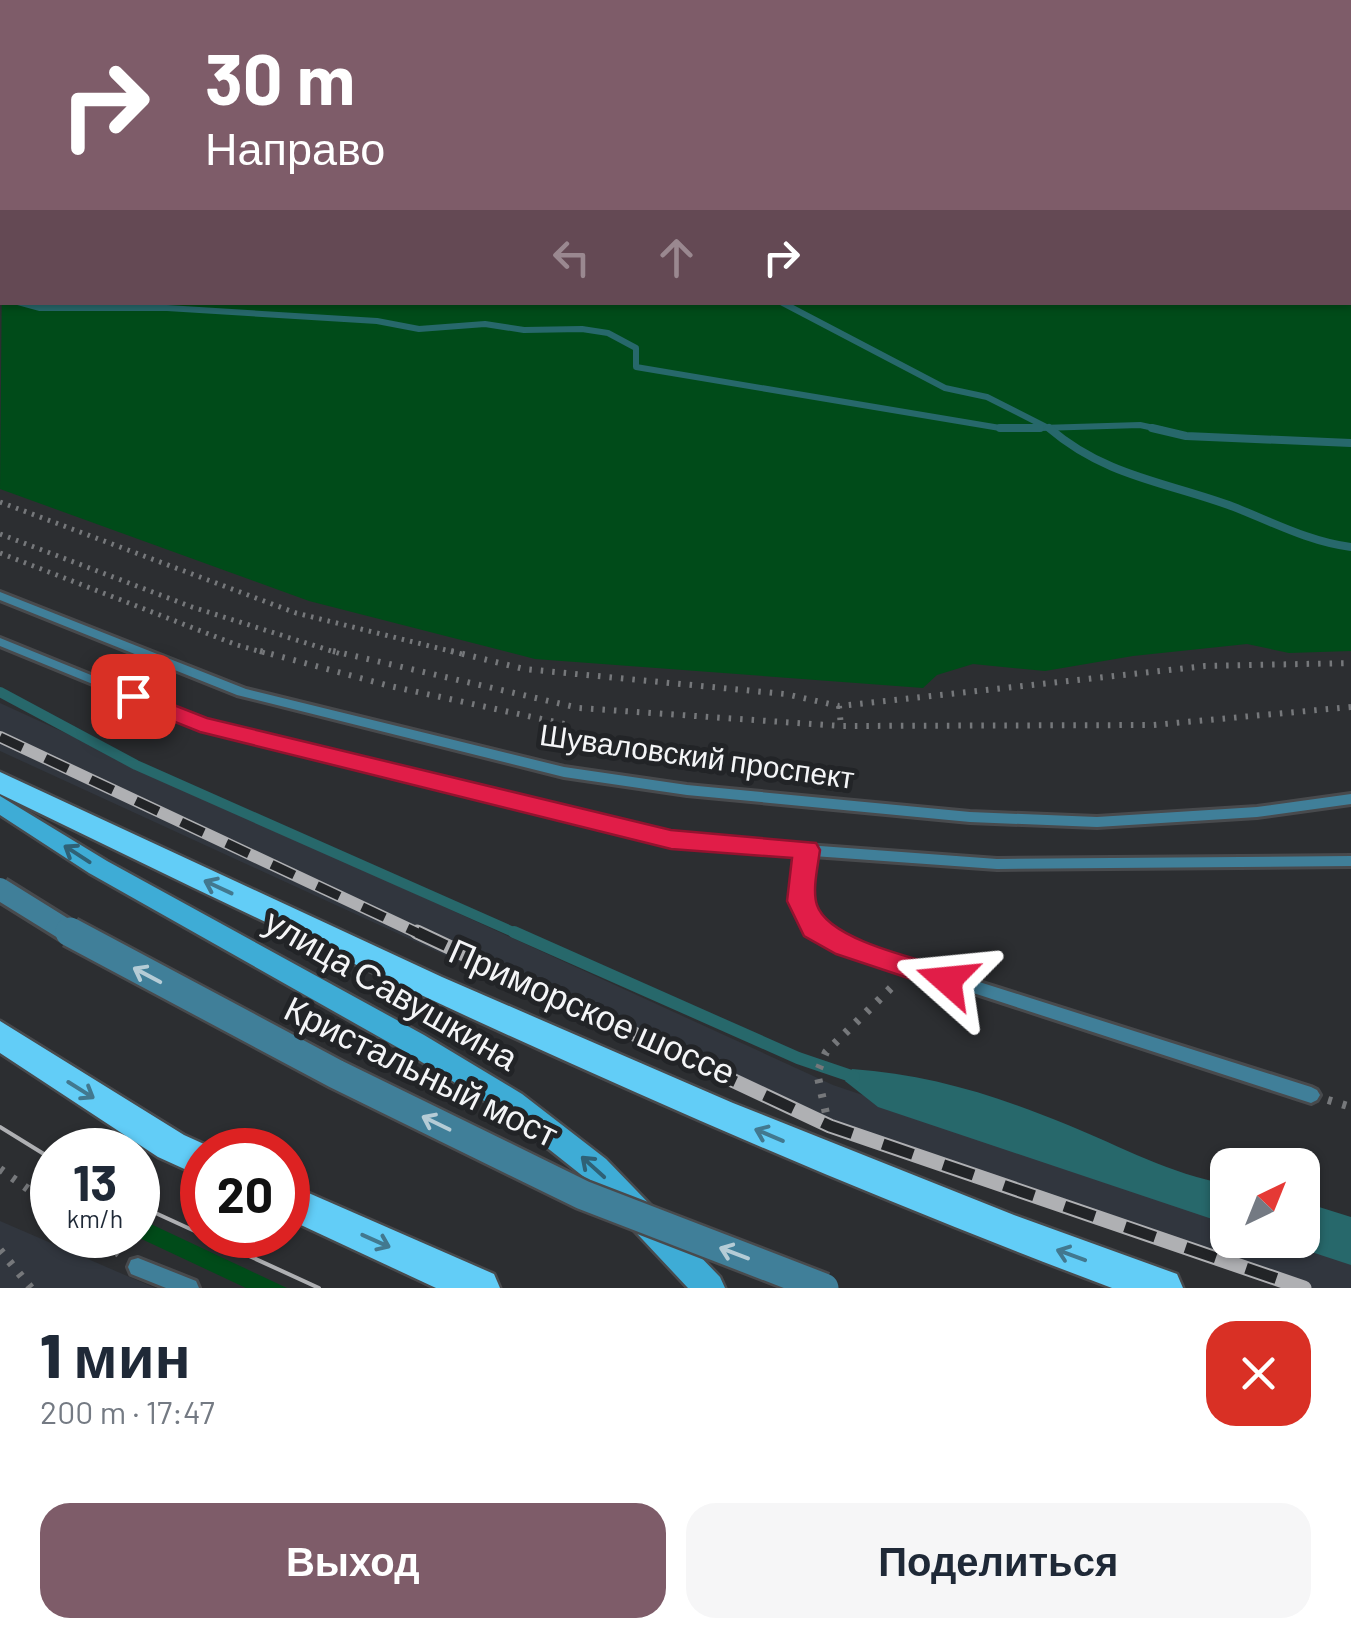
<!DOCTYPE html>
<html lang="ru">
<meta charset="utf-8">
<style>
:root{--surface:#fff;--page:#f6f6f7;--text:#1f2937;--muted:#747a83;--accent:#7e5c69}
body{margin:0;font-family:Barlow,sans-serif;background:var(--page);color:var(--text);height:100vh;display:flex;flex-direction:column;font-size:38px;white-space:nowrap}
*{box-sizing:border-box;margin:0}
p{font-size:32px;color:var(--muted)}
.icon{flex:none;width:55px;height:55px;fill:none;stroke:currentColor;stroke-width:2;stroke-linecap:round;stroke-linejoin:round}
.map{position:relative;height:1288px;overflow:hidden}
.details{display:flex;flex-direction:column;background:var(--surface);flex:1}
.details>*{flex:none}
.banner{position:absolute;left:0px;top:0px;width:1352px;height:305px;box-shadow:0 2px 8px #0004;background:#7e5c69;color:#fff;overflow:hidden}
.needle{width:65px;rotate:43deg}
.tools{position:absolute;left:1210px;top:1148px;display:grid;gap:20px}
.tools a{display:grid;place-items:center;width:110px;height:110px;border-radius:20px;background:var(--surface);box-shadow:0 2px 8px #0004;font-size:50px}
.speed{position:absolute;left:30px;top:1128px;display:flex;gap:20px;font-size:50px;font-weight:700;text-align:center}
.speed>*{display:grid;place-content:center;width:130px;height:130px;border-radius:50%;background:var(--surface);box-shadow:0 2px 8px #0004;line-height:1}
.speed small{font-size:25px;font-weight:400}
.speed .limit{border:15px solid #d22;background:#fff;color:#111}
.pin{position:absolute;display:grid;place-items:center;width:85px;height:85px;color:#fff;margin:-42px;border-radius:20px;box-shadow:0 5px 15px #0006}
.me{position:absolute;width:110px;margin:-55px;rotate:288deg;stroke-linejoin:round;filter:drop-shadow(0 0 8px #0008)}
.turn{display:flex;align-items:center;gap:35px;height:210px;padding:0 40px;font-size:45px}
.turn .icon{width:130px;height:130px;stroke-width:2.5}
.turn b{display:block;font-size:70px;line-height:85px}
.lanes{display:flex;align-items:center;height:95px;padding:0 40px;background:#0003;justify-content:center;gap:50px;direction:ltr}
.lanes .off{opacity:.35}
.round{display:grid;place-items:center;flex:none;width:105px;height:105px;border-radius:30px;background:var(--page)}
.headline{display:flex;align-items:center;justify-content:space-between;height:170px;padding:0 40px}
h1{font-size:60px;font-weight:800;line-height:75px}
.cta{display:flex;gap:20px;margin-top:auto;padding:20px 40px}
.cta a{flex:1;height:115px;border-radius:30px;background:var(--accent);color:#fff;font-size:40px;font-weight:800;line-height:115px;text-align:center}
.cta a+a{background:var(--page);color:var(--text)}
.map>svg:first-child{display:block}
.built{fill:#31363e}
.green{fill:#004b19}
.water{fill:#27686b}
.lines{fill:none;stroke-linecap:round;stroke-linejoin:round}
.stream-far3{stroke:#27686b;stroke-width:6}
.stream-far2{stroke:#27686b;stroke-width:8}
.stream-far1{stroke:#27686b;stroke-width:10}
.stream{stroke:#27686b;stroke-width:12}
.lane-casing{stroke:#484a4d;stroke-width:6}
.secondary-casing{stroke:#484a4d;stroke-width:5}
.primary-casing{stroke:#484a4d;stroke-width:5}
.path-far2{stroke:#76787b;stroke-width:5;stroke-dasharray:2.5 6;stroke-linecap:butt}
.path-far1{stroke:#76787b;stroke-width:6;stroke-dasharray:2.5 9;stroke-linecap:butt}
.path{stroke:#76787b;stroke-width:8;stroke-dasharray:4 11;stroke-linecap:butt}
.lane{fill:#407f99;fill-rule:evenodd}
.secondary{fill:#3eacd6;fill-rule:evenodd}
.primary{fill:#62cdf7;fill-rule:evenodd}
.tram{stroke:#afb0b3;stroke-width:4}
.rail-far1-casing{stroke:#afb0b3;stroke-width:12}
.rail-casing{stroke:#afb0b3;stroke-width:15}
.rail-far1{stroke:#222427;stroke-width:9;stroke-dasharray:25;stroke-linecap:butt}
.rail{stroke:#222427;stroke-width:11;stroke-dasharray:32;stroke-linecap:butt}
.street-bridge-far1-casing{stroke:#484a4d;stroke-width:28;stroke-linecap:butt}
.street-bridge-casing{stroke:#484a4d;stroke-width:34;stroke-linecap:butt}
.street-bridge-far1{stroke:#407f99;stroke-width:22}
.street-bridge{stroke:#407f99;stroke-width:29}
.oneway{stroke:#2f6176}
.oneway2{stroke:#42788f}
.oneway3{stroke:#b5ccd6}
.route{fill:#e11d48;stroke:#92132f;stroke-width:2.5}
.labels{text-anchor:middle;stroke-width:10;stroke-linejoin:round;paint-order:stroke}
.street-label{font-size:30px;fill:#f4f5f7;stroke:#222427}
.near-street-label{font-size:35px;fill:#f4f5f7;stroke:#222427}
</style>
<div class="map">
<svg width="1351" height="1288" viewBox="0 0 1351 1288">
<rect width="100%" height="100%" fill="#2c2e31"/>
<g class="built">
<polygon points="0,703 833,1085 1227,1218 1228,1240 1292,1240 1351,1260 1351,1288 1288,1288 813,1124 0,751"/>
<polygon points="0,1220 0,1221 155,1288 0,1288"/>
</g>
<g class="green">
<polygon points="1351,114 1351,651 1289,653 1247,644 1133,656 1045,671 973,664 937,675 923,688 535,659 309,601 0,489 2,273 2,302 1350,302"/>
<polygon points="138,1218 287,1288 246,1288 133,1235 138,1235"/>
</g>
<g class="water">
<polygon points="312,0 1351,0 1351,114 1350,2"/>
<path d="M852,1069C928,1074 998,1096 1068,1125C1122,1147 1170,1174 1227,1184V1224L878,1107L845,1081Z"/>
<polygon points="1303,1202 1351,1217 1351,1265 1275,1240 1302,1240"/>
</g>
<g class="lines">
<g class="stream-far3">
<polyline points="18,302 40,308 167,308 377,321 419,329 485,324 524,330 582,329 608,333 636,348 636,367 1006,429 1140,425 1163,430"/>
<polyline points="781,302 945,388 987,397 1052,430"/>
</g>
<g class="stream-far2">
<polyline points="1000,428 1040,428"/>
<path d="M1049,428C1106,477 1167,482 1234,507C1272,522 1310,542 1351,547"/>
<polyline points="1152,428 1186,436 1351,443"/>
</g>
<polyline class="stream-far1" points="0,692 136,765 520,935"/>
<polyline class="stream" points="514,932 798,1058 854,1077"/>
<g class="lane-casing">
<g id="lane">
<polygon points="0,592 246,689 564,767 687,785 970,812 1097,817 1257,807 1351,794 1351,804 1257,817 1097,827 970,822 687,795 564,777 237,695 0,600"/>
<path d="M0,638L204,721L671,835L997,859L1351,856V866L997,869L813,856C807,907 807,915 853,942L1311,1087L1317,1090L1320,1095L1317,1100L1311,1103L841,950C793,922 792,909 798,855L671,845L200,728L0,646Z"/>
<polygon points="138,1258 196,1281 199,1288 166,1288 131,1274 128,1267 131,1260"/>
</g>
</g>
<g class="secondary-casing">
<polygon id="secondary" points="0,796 107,861 424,1035 522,1094 606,1159 720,1277 725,1288 688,1288 584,1177 502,1112 404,1051 89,873 0,815"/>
</g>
<g class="primary-casing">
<g id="primary">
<path d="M0,772L442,977L733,1103L1014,1215L1177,1274L1183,1288H1112C731,1145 365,972 0,794Z"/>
<polygon points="0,1021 184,1135 215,1149 202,1150 202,1177 158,1157 0,1053"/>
<polygon points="288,1184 494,1274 500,1288 436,1288 288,1219"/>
</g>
</g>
<g class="path-far2">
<polyline points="0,502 296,613 462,654"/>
<polyline points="0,534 192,607 341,654"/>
<polyline points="0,553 237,645 269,654"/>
</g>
<g class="path-far1">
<polyline points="260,651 390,686 569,725"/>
<polyline points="333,651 579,708 841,726 1153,725 1351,707"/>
<polyline points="451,651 524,669 785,694 839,706 1205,666 1351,663"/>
<polyline points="839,706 841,726"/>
</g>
<g class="path">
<polyline points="1328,1100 1351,1107"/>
<polyline points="829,1127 817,1073 826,1052 898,981"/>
<polyline points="0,1169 52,1206"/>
<polyline points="93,1235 119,1254"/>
<polyline points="0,1250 31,1288"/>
</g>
<use href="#lane" class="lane"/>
<use href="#secondary" class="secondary"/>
<use href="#primary" class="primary"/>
<g class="tram">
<polyline points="0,1127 52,1159"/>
<polyline points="138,1205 319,1288"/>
</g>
<g class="rail-far1-casing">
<polyline id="rail-far1" points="0,737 422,935"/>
</g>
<g class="rail-casing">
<polyline id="rail" points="417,932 830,1126 1304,1288"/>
</g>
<use href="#rail-far1" class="rail-far1"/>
<use href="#rail" class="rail"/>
<g class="street-bridge-far1-casing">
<polyline id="street-bridge-far1" points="0,889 74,935"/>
</g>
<g class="street-bridge-casing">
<polyline id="street-bridge" points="70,932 336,1074 583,1195 824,1288"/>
</g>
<use href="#street-bridge-far1" class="street-bridge-far1"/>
<use href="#street-bridge" class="street-bridge"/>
</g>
<defs><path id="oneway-shaft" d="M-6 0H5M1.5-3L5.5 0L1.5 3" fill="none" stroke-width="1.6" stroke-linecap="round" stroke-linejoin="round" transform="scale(2.5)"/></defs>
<g class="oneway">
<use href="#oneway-shaft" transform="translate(77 854) rotate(-147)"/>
<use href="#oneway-shaft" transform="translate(593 1167) rotate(-138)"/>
</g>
<g class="oneway2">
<use href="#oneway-shaft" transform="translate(218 887) rotate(-155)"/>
<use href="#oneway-shaft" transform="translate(81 1090) rotate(32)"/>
<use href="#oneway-shaft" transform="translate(769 1135) rotate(-157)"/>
<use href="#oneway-shaft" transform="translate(376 1241) rotate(24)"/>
<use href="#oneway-shaft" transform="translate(1071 1255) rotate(-160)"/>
</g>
<g class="oneway3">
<use href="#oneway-shaft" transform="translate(147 975) rotate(-152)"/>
<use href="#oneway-shaft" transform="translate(436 1123) rotate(-154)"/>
<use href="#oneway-shaft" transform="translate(734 1253) rotate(-159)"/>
</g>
<path class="route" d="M133,689L207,718L671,830L816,843L820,850C818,866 812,890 817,905C829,941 923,960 958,971L962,980L958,988L947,991L836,954L804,936L787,901L792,858L671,849L200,732L125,702L121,696L125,691Z"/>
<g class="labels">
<g class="street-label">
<text transform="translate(697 757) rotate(8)" y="10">Шуваловский проспект</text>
</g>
<g class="near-street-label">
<text transform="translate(391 990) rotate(30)" y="12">улица Савушкина</text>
<text transform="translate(592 1012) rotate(24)" y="12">Приморское шоссе</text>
<text transform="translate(421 1072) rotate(26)" y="12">Кристальный мост</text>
</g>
</g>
</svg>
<div class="tools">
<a><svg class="needle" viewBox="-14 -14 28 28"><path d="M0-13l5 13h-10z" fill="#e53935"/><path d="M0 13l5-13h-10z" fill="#747a83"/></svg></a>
</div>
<div class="speed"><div>13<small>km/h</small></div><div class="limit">20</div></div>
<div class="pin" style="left:133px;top:696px;background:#d93025"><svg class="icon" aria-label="arrive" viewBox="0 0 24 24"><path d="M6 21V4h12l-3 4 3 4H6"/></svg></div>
<svg class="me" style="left:947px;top:980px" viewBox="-20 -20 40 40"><path d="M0-17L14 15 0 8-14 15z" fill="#e11d48" stroke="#fff" stroke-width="4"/></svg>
<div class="banner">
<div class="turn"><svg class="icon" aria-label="right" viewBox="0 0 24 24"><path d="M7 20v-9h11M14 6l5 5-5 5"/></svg><div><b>30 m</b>Направо</div></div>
<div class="lanes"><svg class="icon off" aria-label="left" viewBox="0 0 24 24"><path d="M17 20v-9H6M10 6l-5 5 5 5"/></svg><svg class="icon off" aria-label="ahead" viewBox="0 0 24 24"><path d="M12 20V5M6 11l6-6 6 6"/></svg><svg class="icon" aria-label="right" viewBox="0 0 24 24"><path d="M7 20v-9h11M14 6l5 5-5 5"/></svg></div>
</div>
</div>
<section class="details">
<div class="headline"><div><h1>1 мин</h1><p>200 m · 17:47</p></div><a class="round" style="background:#d93025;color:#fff"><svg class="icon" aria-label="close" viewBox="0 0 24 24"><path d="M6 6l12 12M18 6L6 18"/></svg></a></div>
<div class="cta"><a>Выход</a><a>Поделиться</a></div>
</section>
